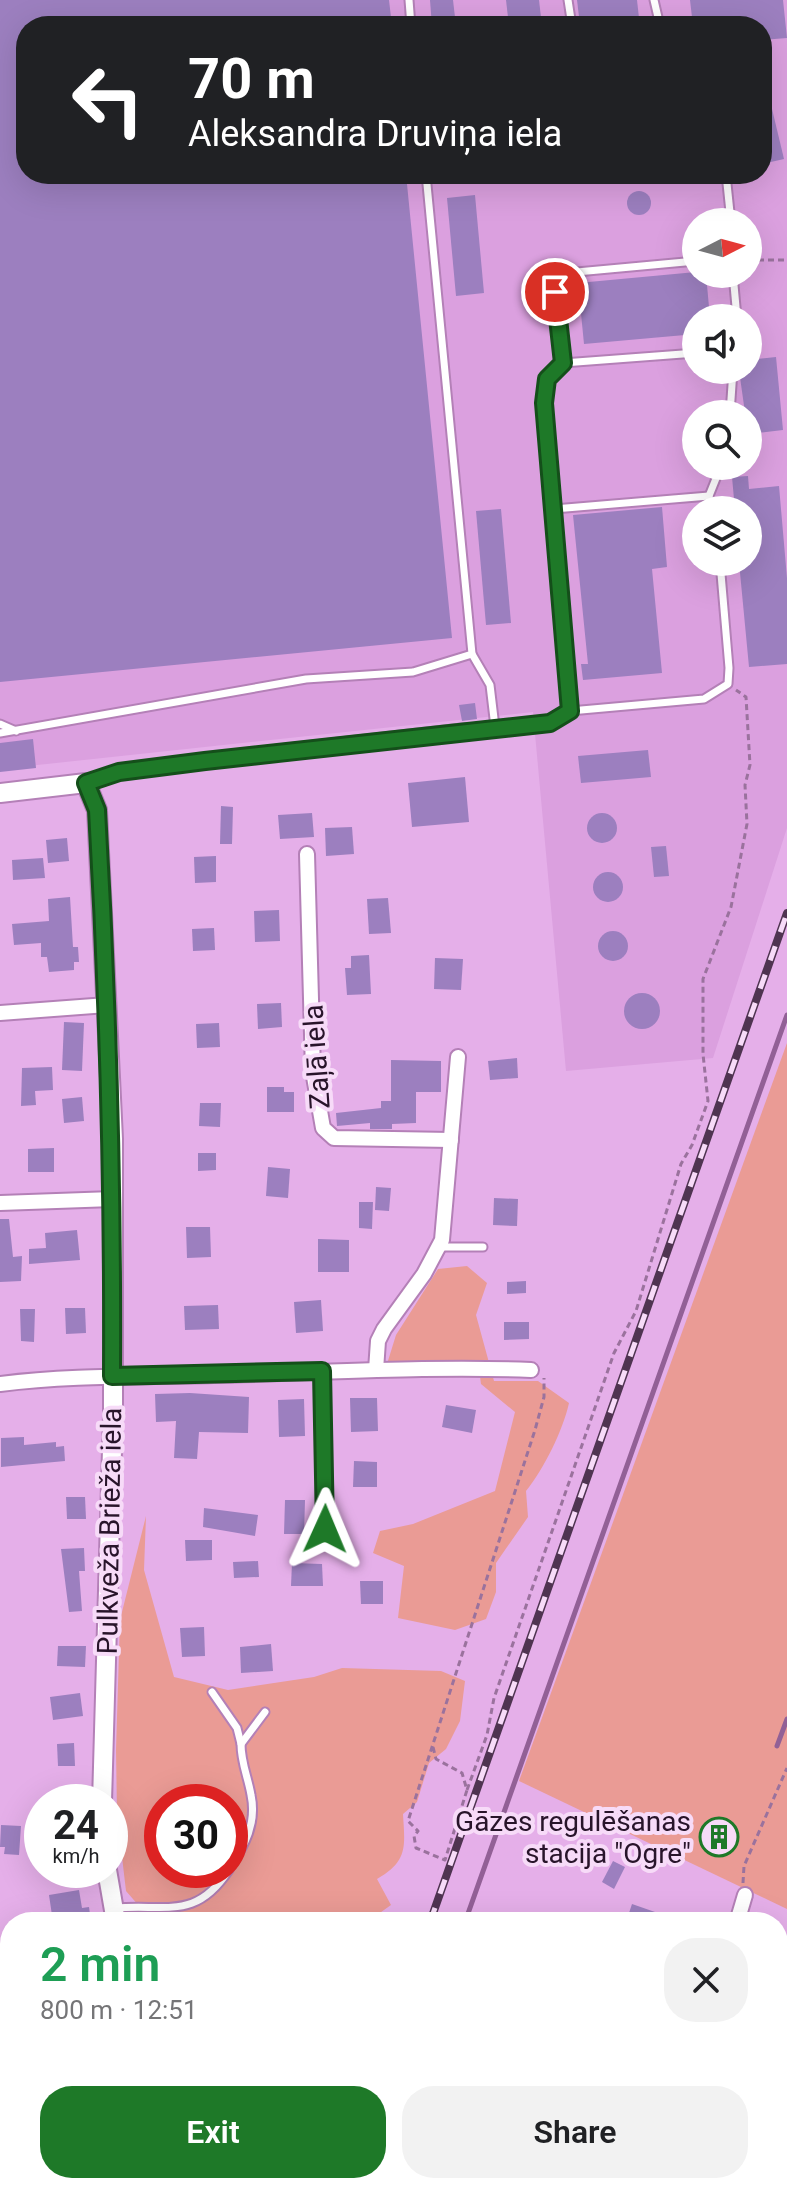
<!DOCTYPE html>
<meta charset="utf-8">
<style>
:root{--surface:#fff;--page:#f2f2f2;--text:#202124;--muted:#757577;--accent:#1e7928}
body{margin:0;font-family:Roboto,sans-serif;background:var(--page);color:var(--text);height:100vh;display:flex;flex-direction:column;font-size:30px;white-space:nowrap}
*{box-sizing:border-box;margin:0}
p{font-size:26px;color:var(--muted)}
.icon{flex:none;width:44px;height:44px;fill:none;stroke:currentColor;stroke-width:2;stroke-linecap:round;stroke-linejoin:round}
.map{position:relative;flex:1;overflow:hidden}
.sheet{position:absolute;left:0px;top:1912px;width:788px;height:282px;display:flex;flex-direction:column;background:var(--surface);border-radius:32px 32px 0 0;box-shadow:0 8px 32px #0002}
.sheet>*{flex:none}
.guide{position:absolute;left:16px;top:16px;width:756px;height:168px;border-radius:32px;box-shadow:0 8px 32px #0002;background:#202124;color:#fff;overflow:hidden}
.needle{width:52px;rotate:84deg}
.buttons{position:absolute;left:682px;top:208px;display:grid;gap:16px}
.buttons a{display:grid;place-items:center;width:80px;height:80px;border-radius:50%;background:var(--surface);box-shadow:0 8px 32px #0002;font-size:40px}
.speed{position:absolute;left:24px;top:1784px;display:flex;gap:16px;font-size:40px;font-weight:700;text-align:center}
.speed>*{display:grid;place-content:center;width:104px;height:104px;border-radius:50%;background:var(--surface);box-shadow:0 8px 32px #0002;line-height:1}
.speed small{font-size:20px;font-weight:400}
.speed .limit{border:12px solid #d22;background:#fff;color:#111}
.pin{position:absolute;display:grid;place-items:center;width:68px;height:68px;color:#fff;margin:-34px;border:4px solid #fff;border-radius:50%;box-shadow:0 2px 8px #0007}
.me{position:absolute;width:88px;margin:-44px;rotate:1deg;stroke-linejoin:round;filter:drop-shadow(0 0 6px #0008)}
.turn{display:flex;align-items:center;gap:28px;height:168px;padding:0 40px;font-size:36px}
.turn .icon{width:104px;height:104px;stroke-width:2.5}
.turn b{display:block;font-size:56px;line-height:68px}
.round{display:grid;place-items:center;flex:none;width:84px;height:84px;border-radius:32px;background:var(--page)}
.head{display:flex;align-items:center;justify-content:space-between;height:136px;padding:0 40px}
h1{font-size:48px;font-weight:600;line-height:60px;color:#1e9e55}
.cta{display:flex;gap:16px;margin-top:auto;padding:16px 40px}
.cta a{flex:1;height:92px;border-radius:32px;background:var(--accent);color:#fff;font-size:32px;font-weight:600;line-height:92px;text-align:center}
.cta a+a{background:var(--page);color:var(--text)}
.map>svg:first-child{display:block}
.built{fill:#dba0df;fill-rule:evenodd}
.green{fill:#ea9b95;fill-rule:evenodd}
.lines{fill:none;stroke-linecap:round;stroke-linejoin:round}
.stream{stroke:#926096;stroke-width:5}
.building{fill:#9c7fbf}
.service-casing{stroke:#b480b7;stroke-width:11}
.minor-casing{stroke:#b480b7;stroke-width:18}
.tertiary-casing{stroke:#b480b7;stroke-width:22}
.path{stroke:#9a729d;stroke-width:3;stroke-dasharray:6 4;stroke-linecap:butt}
.service{stroke:#fff;stroke-width:7}
.minor{stroke:#fff;stroke-width:14}
.tertiary{stroke:#fff;stroke-width:18}
.rail-casing{stroke:#4f3451;stroke-width:8}
.rail{stroke:#f7dbf8;stroke-width:5;stroke-dasharray:15;stroke-linecap:butt}
.route-casing{stroke:#144f1a;stroke-width:20}
.route{stroke:#1e7928;stroke-width:14}
.labels{text-anchor:middle;stroke-width:8;stroke-linejoin:round;paint-order:stroke}
.street-label{font-size:28px;fill:#28142a;stroke:#f7dbf8}
.poi-label{font-size:28px;fill:#28142a;stroke:#f7dbf8;text-anchor:end}
</style>
<div class="map">
<svg width="787" height="2193" viewBox="0 0 787 2193">
<rect width="100%" height="100%" fill="#e5afe9"/>
<path class="built" d="M0,0H787V828L713,1058L566,1071L533,712L0,769ZM26,26H762V174H26ZM696,222H748V274H696ZM696,318H748V370H696ZM696,414H748V466H696ZM696,510H748V562H696Z"/>
<g class="green">
<polygon points="787,1043 787,1909 519,1781"/>
<path d="M467,1266L487,1283L476,1315L494,1381H538L569,1403C563,1430 544,1469 526,1491L528,1517L496,1563V1592L486,1619L455,1630L398,1618L404,1566L373,1553L380,1531L413,1524L495,1491L515,1412L481,1384L478,1361L387,1364L396,1335L438,1269Z"/>
<path d="M146,1516L144,1570L174,1677L228,1690L314,1677L342,1668L441,1671L465,1681L460,1721L446,1749L429,1763L417,1802L403,1814C405,1847 408,1861 377,1879L391,1905L367,1922H153L126,1891L117,1814L116,1750L120,1620ZM162,1802H230V1870H162Z"/>
<polygon points="227,2184 282,2184 280,2193 229,2193"/>
</g>
<g class="lines">
<g class="stream">
<polyline points="777,1746 787,1719"/>
<polyline points="465,1922 787,1015"/>
</g>
</g>
<g class="building">
<polygon points="0,0 389,0 392,26 26,26 26,174 406,174 452,638 0,682"/>
<polygon points="430,0 453,0 456,26 432,26"/>
<polygon points="506,0 539,0 542,26 509,26"/>
<polygon points="577,0 637,0 639,18 580,25"/>
<polygon points="690,0 783,0 787,38 762,40 762,26 693,26"/>
<polygon points="767,88 784,159 762,164 762,89"/>
<circle cx="639" cy="203" r="12"/>
<polygon points="475,195 484,293 456,296 447,198"/>
<polygon points="696,272 706,274 710,318 696,318 696,334 584,344 578,283"/>
<polygon points="776,357 783,430 748,434 739,370 748,370 748,360"/>
<polygon points="748,476 749,489 779,486 787,578 787,664 749,667 739,562 748,562 748,510 735,510 732,477"/>
<polygon points="662,507 667,567 652,569 662,673 583,680 581,664 588,664 573,515"/>
<polygon points="501,509 511,623 486,625 476,511"/>
<polygon points="475,703 477,719 462,721 459,705"/>
<polygon points="33,739 36,768 0,772 0,743"/>
<polygon points="648,750 651,777 581,783 578,756"/>
<polygon points="465,777 469,822 412,827 408,783"/>
<polygon points="221,806 233,807 232,844 220,844"/>
<polygon points="312,813 314,837 280,839 278,815"/>
<circle cx="602" cy="828" r="15"/>
<polygon points="352,827 354,854 326,856 325,828"/>
<polygon points="67,838 69,861 48,863 46,840"/>
<polygon points="666,846 669,876 654,877 651,847"/>
<polygon points="216,856 216,882 195,883 194,857"/>
<polygon points="43,858 45,878 13,880 12,860"/>
<circle cx="608" cy="887" r="15"/>
<polygon points="70,897 73,947 78,947 79,962 74,962 74,970 49,972 47,957 41,957 41,943 14,945 12,924 49,921 48,899"/>
<polygon points="388,898 391,933 369,934 367,899"/>
<polygon points="279,910 280,941 255,942 254,911"/>
<polygon points="214,928 215,950 193,951 192,929"/>
<circle cx="613" cy="946" r="15"/>
<polygon points="369,955 371,994 347,995 345,968 351,968 351,956"/>
<polygon points="435,958 463,959 461,990 434,989"/>
<circle cx="642" cy="1011" r="18"/>
<polygon points="281,1003 282,1027 258,1029 257,1004"/>
<polygon points="64,1022 84,1023 82,1071 62,1070"/>
<polygon points="219,1023 220,1047 197,1048 196,1024"/>
<polygon points="517,1058 518,1078 490,1080 488,1061"/>
<polygon points="391,1060 441,1061 441,1092 416,1092 416,1123 392,1124 392,1129 370,1129 370,1123 337,1126 336,1113 381,1108 381,1101 391,1101"/>
<polygon points="52,1067 53,1090 35,1091 36,1105 21,1106 22,1068"/>
<polygon points="267,1087 284,1087 284,1092 294,1092 294,1112 267,1112"/>
<polygon points="82,1097 84,1121 64,1123 62,1099"/>
<polygon points="200,1103 221,1103 220,1127 199,1126"/>
<polygon points="54,1148 54,1172 28,1172 28,1149"/>
<polygon points="198,1153 216,1153 216,1170 198,1171"/>
<polygon points="268,1167 290,1169 288,1198 266,1196"/>
<polygon points="376,1187 391,1188 389,1211 375,1210"/>
<polygon points="494,1198 518,1199 517,1226 493,1225"/>
<polygon points="359,1202 373,1202 372,1229 359,1228"/>
<polygon points="0,1219 9,1219 13,1257 22,1256 21,1281 0,1282"/>
<polygon points="186,1227 210,1227 211,1257 187,1258"/>
<polygon points="77,1230 80,1260 29,1264 29,1249 46,1248 45,1233"/>
<polygon points="318,1239 349,1240 349,1272 318,1272"/>
<polygon points="526,1281 526,1293 507,1294 507,1282"/>
<polygon points="321,1300 323,1331 296,1333 294,1302"/>
<polygon points="218,1305 219,1329 185,1330 184,1306"/>
<polygon points="65,1308 85,1308 86,1333 66,1334"/>
<polygon points="20,1309 35,1309 34,1342 21,1341"/>
<polygon points="504,1322 529,1322 529,1339 504,1340"/>
<polygon points="190,1393 249,1397 248,1433 199,1432 197,1459 174,1458 176,1421 156,1422 155,1394"/>
<polygon points="350,1398 377,1398 378,1431 351,1432"/>
<polygon points="304,1399 305,1436 279,1437 278,1400"/>
<polygon points="446,1405 476,1410 472,1433 442,1427"/>
<polygon points="24,1437 24,1445 56,1442 56,1447 64,1446 65,1461 1,1467 1,1438"/>
<polygon points="354,1461 377,1462 377,1487 353,1487"/>
<polygon points="66,1497 85,1497 86,1519 67,1519"/>
<polygon points="285,1500 305,1500 304,1534 284,1534"/>
<polygon points="204,1508 258,1515 255,1536 203,1527"/>
<polygon points="185,1540 212,1540 212,1560 186,1561"/>
<polygon points="84,1548 85,1571 79,1571 82,1611 69,1612 61,1549"/>
<polygon points="258,1561 259,1577 234,1578 233,1562"/>
<polygon points="292,1563 322,1564 323,1586 291,1586"/>
<polygon points="360,1581 383,1581 383,1604 361,1604"/>
<polygon points="204,1627 205,1656 182,1657 180,1628"/>
<polygon points="271,1644 273,1671 241,1673 240,1647"/>
<polygon points="58,1646 86,1646 85,1667 57,1666"/>
<polygon points="80,1693 83,1716 53,1720 50,1697"/>
<polygon points="74,1743 75,1766 58,1766 57,1744"/>
<polygon points="717,1821 732,1827 721,1853 706,1847"/>
<polygon points="1,1825 21,1826 19,1855 4,1854 5,1847 0,1847"/>
<polygon points="613,1861 625,1867 614,1889 602,1882"/>
<polygon points="79,1890 82,1908 89,1907 91,1922 53,1922 49,1895"/>
<polygon points="632,1904 678,1920 678,1922 626,1922"/>
</g>
<g class="lines">
<g class="service-casing">
<g id="service">
<polyline points="409,0 411,26"/>
<polyline points="568,0 572,26"/>
<polyline points="654,0 660,26"/>
<polyline points="726,174 731,222"/>
<polyline points="733,274 737,318"/>
<polyline points="563,363 555,274 696,261"/>
<polyline points="730,414 733,370"/>
<polyline points="554,509 709,496"/>
<polyline points="710,510 709,496 721,466"/>
<polyline points="472,654 490,685 495,727"/>
<polyline points="570,711 546,441 547,379 563,363 696,353"/>
<polyline points="0,724 16,731"/>
<polyline points="466,731 550,723 570,711 704,699 728,684 729,668 720,562"/>
<polyline points="0,733 306,679 413,672 472,654 426,174"/>
<polyline points="440,1247 483,1247"/>
<polyline points="212,1692 237,1728 241,1744"/>
<path d="M230,1868C245,1845 257,1823 251,1795C248,1777 241,1763 241,1744L265,1712"/>
<path d="M115,1908C168,1904 196,1920 229,1870"/>
</g>
</g>
<g class="minor-casing">
<g id="minor">
<polyline points="86,783 119,772 205,761 466,731"/>
<polyline points="307,854 313,1071 323,1128 334,1138 451,1140"/>
<polyline points="0,1013 107,1005"/>
<polyline points="0,1203 113,1199"/>
<polyline points="376,1370 378,1341 384,1329 424,1274 442,1240 458,1057"/>
<polyline points="322,1371 325,1529"/>
<path d="M0,1384C71,1375 142,1377 213,1375C320,1373 425,1366 531,1370"/>
<polyline points="737,1922 745,1895"/>
<polyline points="663,2193 665,2184"/>
</g>
</g>
<g class="tertiary-casing">
<g id="tertiary">
<polyline points="0,793 86,783 97,810 113,1139 113,1414 102,1802"/>
<polyline points="107,1870 116,1922"/>
<polyline points="185,2184 187,2193"/>
</g>
</g>
<g class="path">
<polyline points="748,260 787,260"/>
<polyline points="433,1747 436,1759 462,1773 467,1790 445,1860 416,1848 414,1836 418,1831 408,1821 535,1430 544,1397 544,1378"/>
<polyline points="467,1790 487,1735 494,1698 614,1353 636,1311 681,1164 692,1145 708,1101 703,1054 703,979 731,907 747,824 745,785 750,765 746,697 736,690"/>
<polyline points="743,1883 744,1866 787,1768"/>
</g>
<use href="#service" class="service"/>
<use href="#minor" class="minor"/>
<use href="#tertiary" class="tertiary"/>
<g class="rail-casing">
<g id="rail">
<polyline points="430,1922 787,913"/>
<polyline points="347,2193 350,2184"/>
</g>
</g>
<use href="#rail" class="rail"/>
</g>
<g class="lines">
<g class="route-casing">
<path id="route" d="M325,1529L322,1371L112,1376C113,1187 108,999 97,810L86,783L119,772L205,761L550,723L570,711L544,403L547,379L563,363L555,292"/>
</g>
<use href="#route" class="route"/>
</g>
<defs>
<g id="building-ring" transform="scale(2)"><circle r="9.5" fill="#f7dbf8" stroke="#1e7928" stroke-width="1.5"/><path d="M-4-6H4V6H1V3H-1V6H-4ZM-2.5-4.3h1.7v1.8h-1.7ZM.8-4.3h1.7v1.8H.8ZM-2.5-1h1.7V.8h-1.7ZM.8-1h1.7V.8H.8Z" fill="#1e7928"/></g>
</defs>
<g fill-rule="evenodd">
<use href="#building-ring" x="719" y="1837"/>
</g>
<g class="labels">
<g class="street-label">
<text transform="translate(316 1057) rotate(-94)" y="10">Zaļā iela</text>
<text transform="translate(109 1531) rotate(-89)" y="10">Pulkveža Brieža iela</text>
</g>
<g class="poi-label">
<text x="691" y="1831">Gāzes regulēšanas<tspan x="691" dy="32">stacija "Ogre"</tspan></text>
</g>
</g>
</svg>
<div class="buttons">
<a><svg class="needle" viewBox="-14 -14 28 28"><path d="M0-13l5 13h-10z" fill="#e53935"/><path d="M0 13l5-13h-10z" fill="#757577"/></svg></a>
<a><svg class="icon" aria-label="sound" viewBox="0 0 24 24"><path d="M4 9h4l5-4v14l-5-4H4zM17 9q2 3 0 6"/></svg></a>
<a><svg class="icon" aria-label="search" viewBox="0 0 24 24"><circle cx="10" cy="10" r="6"/><path d="M15 15l6 6"/></svg></a>
<a><svg class="icon" aria-label="layers" viewBox="0 0 24 24"><path d="M12 4l9 5-9 5-9-5zM3 14l9 5 9-5"/></svg></a>
</div>
<div class="speed"><div>24<small>km/h</small></div><div class="limit">30</div></div>
<div class="pin" style="left:555px;top:292px;background:#d93025"><svg class="icon" aria-label="arrive" viewBox="0 0 24 24"><path d="M6 21V4h12l-3 4 3 4H6"/></svg></div>
<svg class="me" style="left:325px;top:1529px" viewBox="-20 -20 40 40"><path d="M0-17L14 15 0 8-14 15z" fill="#1e7928" stroke="#fff" stroke-width="4"/></svg>
<div class="guide">
<div class="turn"><svg class="icon" aria-label="left" viewBox="0 0 24 24"><path d="M17 20v-9H6M10 6l-5 5 5 5"/></svg><div><b>70 m</b>Aleksandra Druviņa iela</div></div>
</div>
<section class="sheet">
<div class="head"><div><h1>2 min</h1><p>800 m · 12:51</p></div><a class="round"><svg class="icon" aria-label="close" viewBox="0 0 24 24"><path d="M6 6l12 12M18 6L6 18"/></svg></a></div>
<div class="cta"><a>Exit</a><a>Share</a></div>
</section>
</div>
